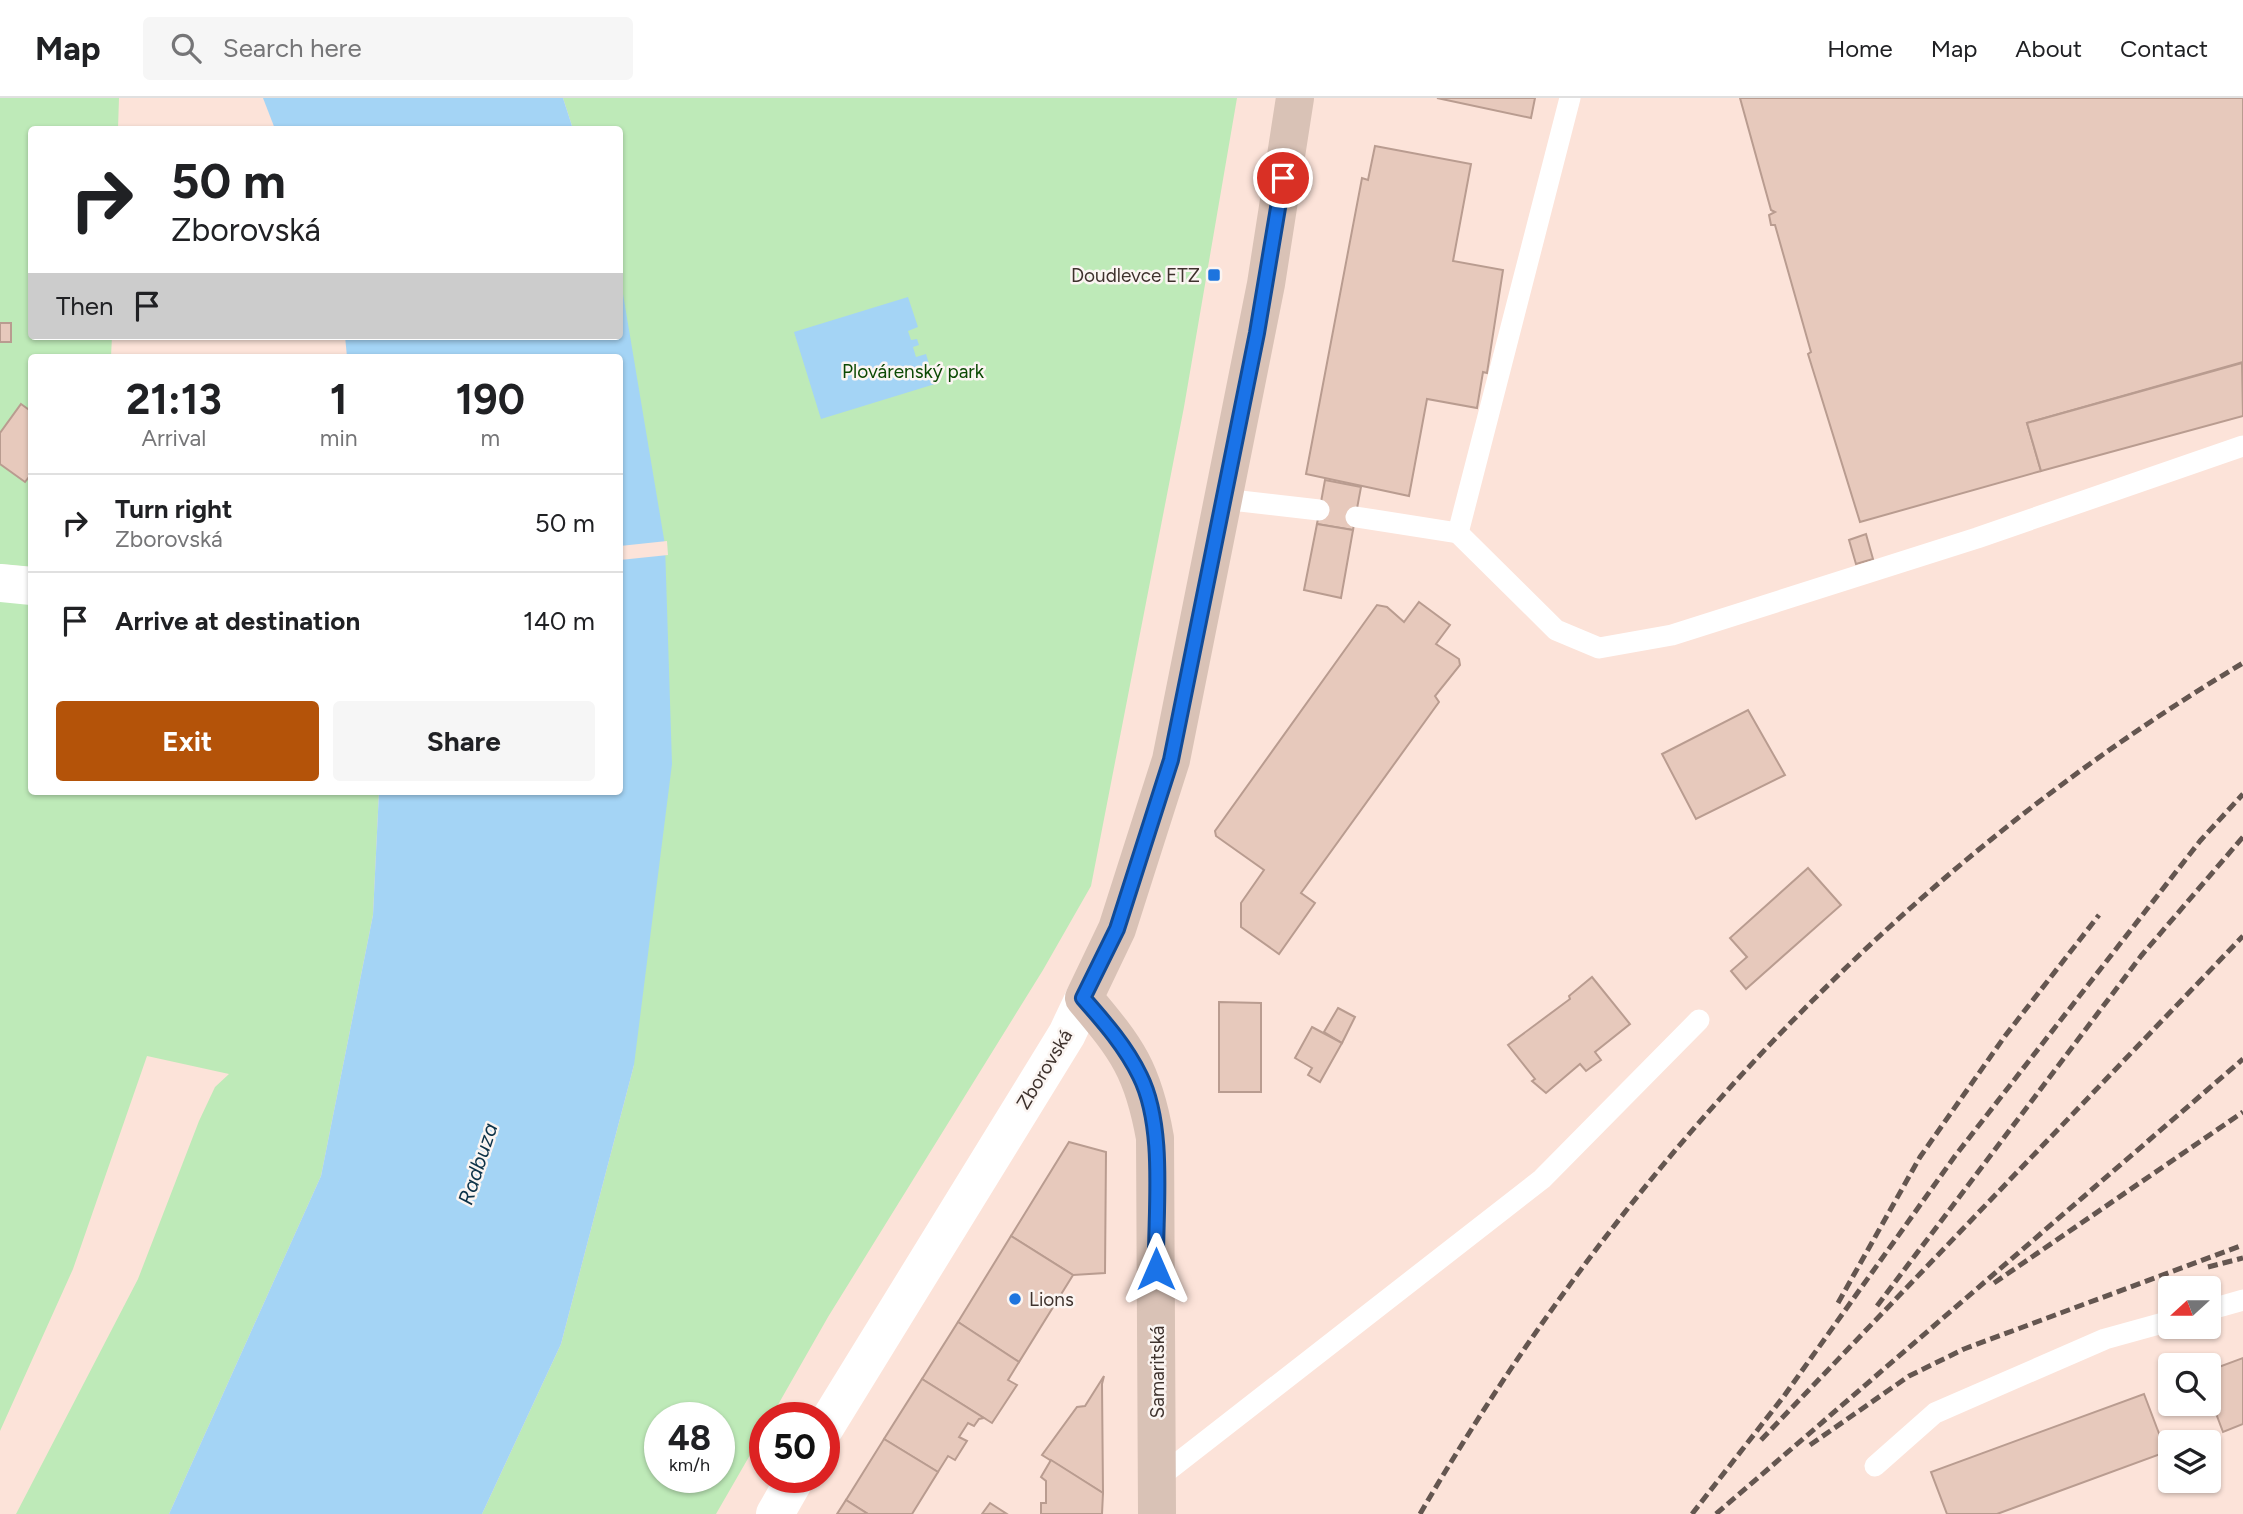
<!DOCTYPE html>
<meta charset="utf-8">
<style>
:root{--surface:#fff;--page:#f6f6f6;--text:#202124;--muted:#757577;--line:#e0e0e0;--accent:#b45309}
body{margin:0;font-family:Figtree,sans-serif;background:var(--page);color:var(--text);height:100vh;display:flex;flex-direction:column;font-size:26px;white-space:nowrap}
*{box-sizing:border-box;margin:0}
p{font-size:23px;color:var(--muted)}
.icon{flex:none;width:38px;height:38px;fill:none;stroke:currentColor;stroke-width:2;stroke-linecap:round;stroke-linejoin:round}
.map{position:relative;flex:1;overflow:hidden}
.details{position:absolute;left:28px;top:256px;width:595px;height:441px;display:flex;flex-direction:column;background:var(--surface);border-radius:7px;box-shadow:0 2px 5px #0004}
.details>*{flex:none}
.banner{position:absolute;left:28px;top:28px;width:595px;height:214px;border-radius:7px;box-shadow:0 2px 5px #0004;background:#fff;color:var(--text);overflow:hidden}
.needle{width:46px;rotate:249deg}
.tools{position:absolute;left:2158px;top:1178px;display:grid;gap:14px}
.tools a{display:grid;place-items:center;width:63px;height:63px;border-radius:7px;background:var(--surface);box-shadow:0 2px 5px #0004;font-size:35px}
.speed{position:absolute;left:644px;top:1304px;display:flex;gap:14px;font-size:35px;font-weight:700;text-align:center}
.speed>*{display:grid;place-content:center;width:91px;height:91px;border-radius:50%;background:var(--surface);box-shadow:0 2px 5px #0004;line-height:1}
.speed small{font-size:18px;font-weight:400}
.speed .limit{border:10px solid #d22;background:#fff;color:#111}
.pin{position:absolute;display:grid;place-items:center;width:60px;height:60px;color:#fff;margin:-30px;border:4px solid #fff;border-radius:50%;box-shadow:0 2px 7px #0007}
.me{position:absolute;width:77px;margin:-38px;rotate:0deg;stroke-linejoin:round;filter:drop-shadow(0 0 5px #0008)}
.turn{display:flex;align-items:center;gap:24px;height:147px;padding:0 28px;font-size:32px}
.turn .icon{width:91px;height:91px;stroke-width:2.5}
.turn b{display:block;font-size:49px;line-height:60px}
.then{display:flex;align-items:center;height:66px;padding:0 28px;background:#0003;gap:14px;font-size:26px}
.eta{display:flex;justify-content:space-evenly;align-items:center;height:119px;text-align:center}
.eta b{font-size:42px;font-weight:700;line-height:49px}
.action{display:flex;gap:14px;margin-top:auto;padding:14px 28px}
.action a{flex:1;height:80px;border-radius:7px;background:var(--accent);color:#fff;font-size:28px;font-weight:700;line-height:80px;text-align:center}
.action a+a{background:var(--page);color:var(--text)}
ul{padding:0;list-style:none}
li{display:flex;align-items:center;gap:21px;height:98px;padding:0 28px;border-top:2px solid var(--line)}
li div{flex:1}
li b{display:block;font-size:26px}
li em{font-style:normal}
header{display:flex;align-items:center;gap:42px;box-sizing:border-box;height:98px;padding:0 35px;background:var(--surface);border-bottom:2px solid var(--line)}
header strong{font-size:33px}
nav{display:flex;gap:38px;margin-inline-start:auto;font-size:24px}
.search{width:490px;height:63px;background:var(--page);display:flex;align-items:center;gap:18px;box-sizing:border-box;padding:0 24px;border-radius:7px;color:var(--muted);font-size:26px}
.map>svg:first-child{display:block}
.green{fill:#beeab8;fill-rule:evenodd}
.water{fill:#a4d4f5}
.pier{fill:#fce3d9}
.building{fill:#e7c9bc;stroke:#b99c90;stroke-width:2}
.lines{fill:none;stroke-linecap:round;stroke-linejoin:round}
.service{stroke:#fff;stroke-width:21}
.minor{stroke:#fff;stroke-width:38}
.tertiary{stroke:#fff;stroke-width:38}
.secondary{stroke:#d9c2b6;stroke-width:38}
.rail{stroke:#645650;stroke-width:5;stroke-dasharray:10 5;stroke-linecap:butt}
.route-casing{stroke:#114b97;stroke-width:18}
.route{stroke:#1a73e8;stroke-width:12}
.poi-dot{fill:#1d74de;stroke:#fbf5f2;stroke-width:2.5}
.labels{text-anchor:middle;stroke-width:5;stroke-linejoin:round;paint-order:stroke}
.poi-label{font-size:19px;fill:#3e322d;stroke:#fbf5f2;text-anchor:end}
.park-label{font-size:19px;fill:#0b4903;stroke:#fbf5f2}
.street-label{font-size:19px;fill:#3e322d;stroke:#fbf5f2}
.water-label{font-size:21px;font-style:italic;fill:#0c3248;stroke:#fbf5f2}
</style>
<header>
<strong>Map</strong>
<div class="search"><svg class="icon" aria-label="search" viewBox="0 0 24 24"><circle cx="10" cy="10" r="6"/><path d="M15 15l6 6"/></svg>Search here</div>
<nav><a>Home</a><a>Map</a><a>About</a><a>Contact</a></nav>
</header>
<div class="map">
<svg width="2243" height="1416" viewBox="0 0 2243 1416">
<rect width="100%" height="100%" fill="#fce3d9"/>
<g class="green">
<polygon points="0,0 119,0 118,31 32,32 32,238 112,238 111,259 32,259 31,469 0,466"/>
<path d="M563,0H1237L1184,309L1091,788L1043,872L828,1219L771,1319L765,1320V1331L716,1416H482L561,1246L634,967L620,32L573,31ZM660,1320H719V1379H660Z"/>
<polygon points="0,501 31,501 32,693 379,693 373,817 321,1078 169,1416 16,1416 138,1181 199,1023 215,989 229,976 147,958 73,1171 0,1333"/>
</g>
<g class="water">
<polygon points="263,0 563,0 573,31 275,31"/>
<polygon points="620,178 665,447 672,666 634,967 561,1246 482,1416 169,1416 321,1078 373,817 379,693 620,693 620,259 347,259 345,238 620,238"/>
<polygon points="908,199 918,229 908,233 911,242 917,241 919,247 913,249 916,259 926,256 935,286 821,321 794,234"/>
</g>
<polygon class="pier" points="667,443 668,457 620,462 620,448"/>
<g class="building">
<polygon points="1437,0 1535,0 1531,20"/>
<polygon points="1740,0 2243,0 2243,264 2027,325 2041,373 1860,424 1808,256 1811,254 1775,127 1771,127 1769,117 1775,114 1771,112"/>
<polygon points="1375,48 1471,66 1453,163 1503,172 1487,275 1483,274 1477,310 1427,301 1409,398 1306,376 1362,80 1368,82"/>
<rect x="0" y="225" width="11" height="19"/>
<polygon points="2242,265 2243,318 2041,373 2027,325"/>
<polygon points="21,306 32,314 32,375 25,384 0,366 0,335"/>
<polygon points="1325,382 1361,389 1353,432 1317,426"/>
<polygon points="1317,426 1353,432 1341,500 1304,492"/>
<polygon points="1866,436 1873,461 1856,466 1849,442"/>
<polygon points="1419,504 1450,527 1436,546 1459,561 1460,567 1435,598 1439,604 1301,795 1315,805 1279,856 1241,829 1241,805 1264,772 1216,738 1215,733 1377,507 1387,509 1404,524"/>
<polygon points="1748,612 1785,677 1696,721 1662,656"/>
<polygon points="1808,770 1841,807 1746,891 1731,873 1747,859 1730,840"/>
<polygon points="1592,879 1630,926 1595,954 1601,962 1586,973 1580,966 1546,995 1532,983 1535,981 1508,947 1570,901 1569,898"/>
<polygon points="1219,904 1261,905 1261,994 1219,994"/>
<polygon points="1338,910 1355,919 1342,945 1324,934"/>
<polygon points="1312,929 1342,945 1320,984 1308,977 1312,970 1295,960"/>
<polygon points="1069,1044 1106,1054 1105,1175 1073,1177 1011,1138"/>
<polygon points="1011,1138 1073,1177 1019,1264 958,1224"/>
<polygon points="958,1224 1019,1264 1008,1282 1017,1287 992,1325 922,1281"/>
<polygon points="2243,1260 2243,1326 2223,1334 2208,1294 2208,1273"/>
<polygon points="1104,1278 1102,1286 1103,1395 1042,1357 1077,1309 1085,1308"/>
<polygon points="922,1281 984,1320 979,1321 974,1328 968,1325 959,1339 967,1343 955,1362 948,1358 938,1374 884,1341"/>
<polygon points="2144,1296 2166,1354 1997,1416 1947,1416 1931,1374"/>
<polygon points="884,1341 938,1374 912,1416 868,1416 846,1402"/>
<polygon points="1051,1362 1103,1395 1102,1416 1041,1416 1041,1405 1046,1405 1046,1383 1041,1379"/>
<polygon points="846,1402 868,1416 837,1416"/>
<polygon points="990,1405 1007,1416 982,1416"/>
</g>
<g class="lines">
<g class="service">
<polyline points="1223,401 1319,412"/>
<polyline points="1356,419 1458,435 1570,0"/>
<polyline points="1458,435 1556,532 1599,550 1672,537 1977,440 2243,348"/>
<polyline points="2208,1212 2243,1202"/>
<polyline points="1875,1368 1935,1315 2105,1241 2170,1223"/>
<polyline points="1157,1381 1542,1081 1699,922"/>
</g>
<polyline class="minor" points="0,485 32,488"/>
<g class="tertiary">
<polyline points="824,1331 1067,936 1084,900"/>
<polyline points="775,1416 796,1379"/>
</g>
<path class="secondary" d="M1157,1416L1155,1040C1143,972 1127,951 1084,900L1117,831L1171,662L1266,186L1295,0"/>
<g class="rail">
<polyline points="2208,1169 2243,1160"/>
<polyline points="1994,1185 2243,1014"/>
<polyline points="1838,1205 1920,1059 2005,938 2099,817"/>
<polyline points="1877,1208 2141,858 2243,739"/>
<polyline points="1761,1342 2243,838"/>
<polyline points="1810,1347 1909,1278 1964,1251 2243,1147"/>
<path d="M1420,1416C1622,1069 1898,772 2243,565"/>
<polyline points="1692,1416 1784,1298 1955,1058 2200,743 2243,696"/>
<polyline points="1716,1416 2243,961"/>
</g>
</g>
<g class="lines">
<g class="route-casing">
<path id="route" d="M1156,1171C1155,1114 1166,1030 1140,978C1126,949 1105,925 1083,900L1117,831L1171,662L1257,235L1283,80"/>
</g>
<use href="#route" class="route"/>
</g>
<g class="poi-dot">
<rect x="1207" y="170" width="14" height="14" rx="3.5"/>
<circle cx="1015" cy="1201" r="7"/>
</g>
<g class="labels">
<g class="poi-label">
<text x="1200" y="184">Doudlevce ETZ</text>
<text x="1029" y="1208" text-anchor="start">Lions</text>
</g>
<g class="park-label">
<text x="913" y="280">Plovárenský park</text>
</g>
<g class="street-label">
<text transform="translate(1044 971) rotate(-59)" y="7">Zborovská</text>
<text transform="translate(1157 1274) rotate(-90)" y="7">Samaritská</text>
</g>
<g class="water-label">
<text transform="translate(478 1066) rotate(-72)" y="7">Radbuza</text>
</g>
</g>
</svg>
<div class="tools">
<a><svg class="needle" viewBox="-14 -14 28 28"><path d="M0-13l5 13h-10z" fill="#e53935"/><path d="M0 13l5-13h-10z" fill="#757577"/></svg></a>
<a><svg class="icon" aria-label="search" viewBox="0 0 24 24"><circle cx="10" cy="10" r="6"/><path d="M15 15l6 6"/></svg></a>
<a><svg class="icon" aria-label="layers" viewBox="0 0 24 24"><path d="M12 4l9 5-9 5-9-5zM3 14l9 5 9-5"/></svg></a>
</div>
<div class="speed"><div>48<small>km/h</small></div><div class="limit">50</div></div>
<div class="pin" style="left:1283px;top:80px;background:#d93025"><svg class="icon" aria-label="arrive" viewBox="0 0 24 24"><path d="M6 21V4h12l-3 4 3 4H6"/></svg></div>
<svg class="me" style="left:1156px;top:1171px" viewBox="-20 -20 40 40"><path d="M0-17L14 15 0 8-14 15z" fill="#1a73e8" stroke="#fff" stroke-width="4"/></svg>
<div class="banner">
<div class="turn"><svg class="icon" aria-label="right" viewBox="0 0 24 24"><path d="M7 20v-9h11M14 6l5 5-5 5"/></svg><div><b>50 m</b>Zborovská</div></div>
<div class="then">Then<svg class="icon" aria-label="arrive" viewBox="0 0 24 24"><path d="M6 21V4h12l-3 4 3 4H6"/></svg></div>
</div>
<section class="details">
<div class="eta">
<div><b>21:13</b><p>Arrival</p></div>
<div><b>1</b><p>min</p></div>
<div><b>190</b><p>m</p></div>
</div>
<ul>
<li><svg class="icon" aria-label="right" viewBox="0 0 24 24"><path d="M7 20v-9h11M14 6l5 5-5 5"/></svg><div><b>Turn right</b><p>Zborovská</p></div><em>50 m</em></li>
<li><svg class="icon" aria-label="arrive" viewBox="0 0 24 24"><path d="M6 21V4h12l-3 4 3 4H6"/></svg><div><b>Arrive at destination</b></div><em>140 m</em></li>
</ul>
<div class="action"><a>Exit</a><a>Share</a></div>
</section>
</div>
